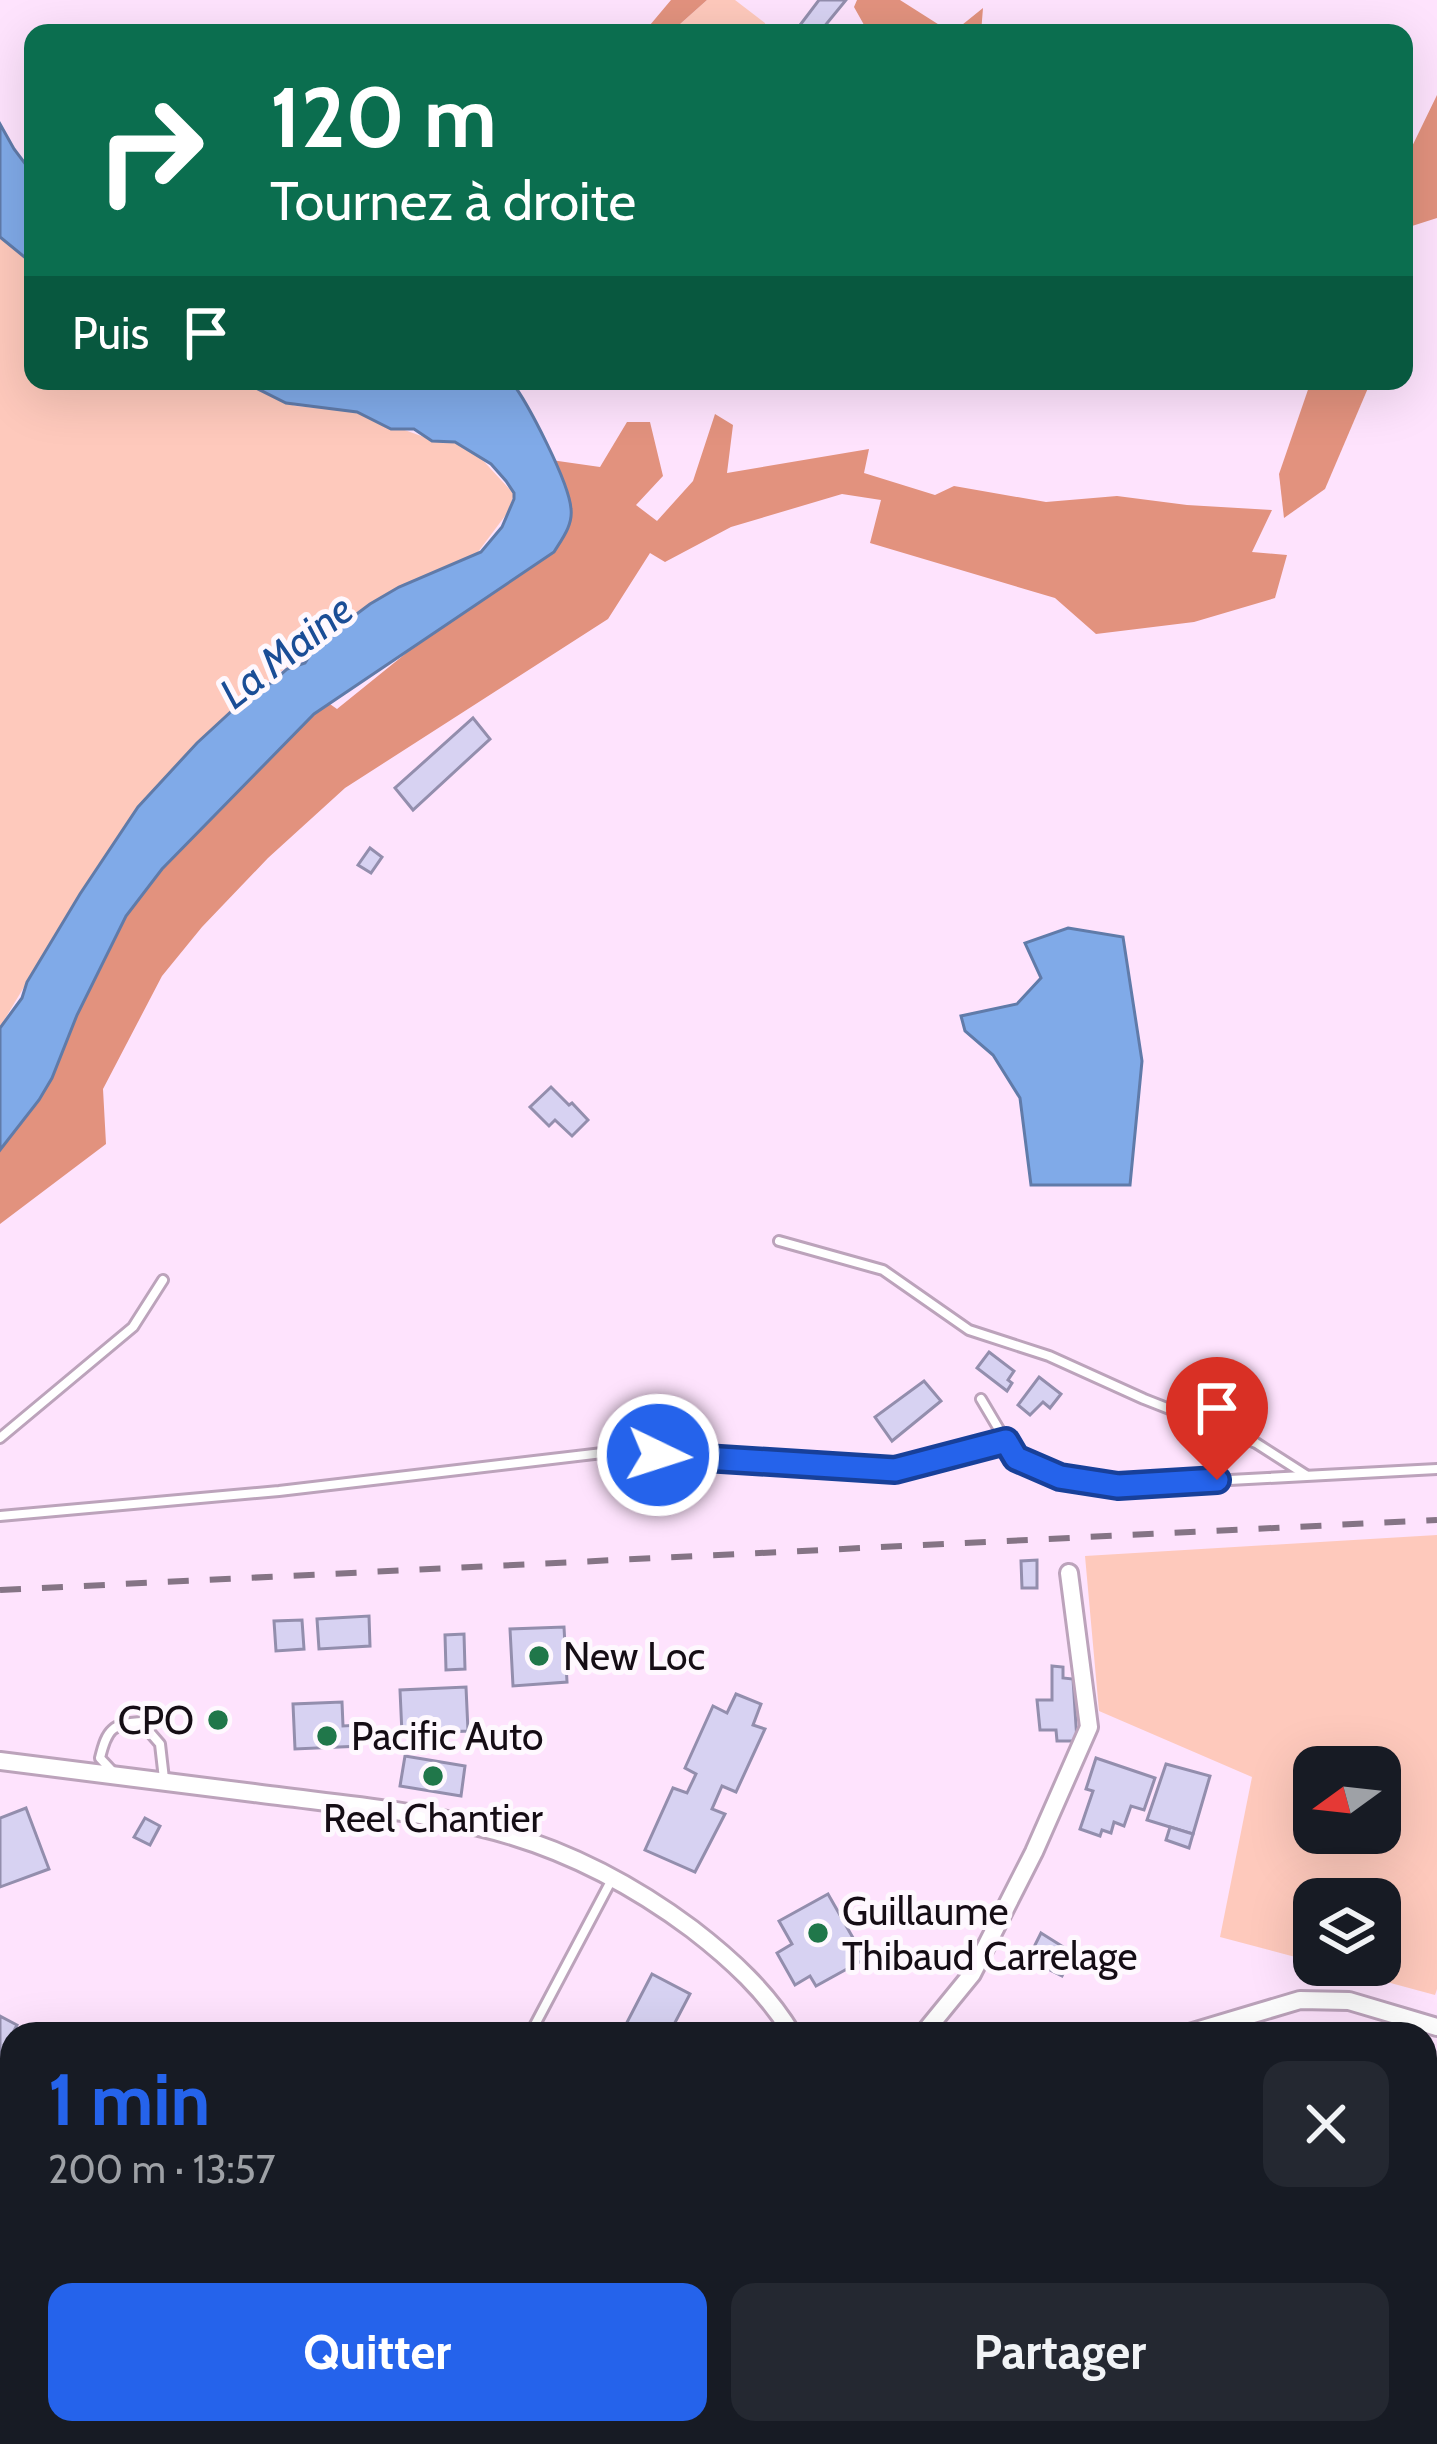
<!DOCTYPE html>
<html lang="fr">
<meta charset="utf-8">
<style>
:root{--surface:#171b24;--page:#242831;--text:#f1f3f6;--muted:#9ea1a6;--accent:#2563eb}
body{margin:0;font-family:Cabin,sans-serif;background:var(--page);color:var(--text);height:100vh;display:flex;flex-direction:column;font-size:45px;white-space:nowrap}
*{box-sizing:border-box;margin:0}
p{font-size:39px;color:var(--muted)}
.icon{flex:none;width:66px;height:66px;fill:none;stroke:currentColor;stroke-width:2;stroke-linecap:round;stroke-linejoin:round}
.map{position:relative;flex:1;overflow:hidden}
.details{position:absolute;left:0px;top:2022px;width:1437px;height:423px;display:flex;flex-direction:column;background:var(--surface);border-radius:36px 36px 0 0;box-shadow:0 12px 48px #0002}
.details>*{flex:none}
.top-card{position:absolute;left:24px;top:24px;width:1389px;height:366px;border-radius:24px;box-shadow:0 12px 48px #0002;background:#0b6e4f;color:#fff;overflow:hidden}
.needle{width:78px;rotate:255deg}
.buttons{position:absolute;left:1293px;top:1746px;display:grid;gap:24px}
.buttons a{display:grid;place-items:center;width:108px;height:108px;border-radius:24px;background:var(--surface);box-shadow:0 12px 48px #0002;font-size:60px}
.pin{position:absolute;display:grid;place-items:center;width:102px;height:102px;color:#fff;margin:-123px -51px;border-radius:50% 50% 50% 0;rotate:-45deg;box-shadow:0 0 12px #0007}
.pin .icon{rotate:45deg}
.me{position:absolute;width:132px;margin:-66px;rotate:94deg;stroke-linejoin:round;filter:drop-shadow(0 0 9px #0008)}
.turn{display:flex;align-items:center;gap:42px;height:252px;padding:0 48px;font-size:54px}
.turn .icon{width:156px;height:156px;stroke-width:2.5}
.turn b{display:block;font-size:84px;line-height:102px}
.then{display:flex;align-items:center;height:114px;padding:0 48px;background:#0003;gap:24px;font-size:45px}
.round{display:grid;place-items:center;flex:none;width:126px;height:126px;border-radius:24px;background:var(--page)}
.overview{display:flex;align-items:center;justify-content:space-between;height:204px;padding:0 48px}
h1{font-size:72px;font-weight:700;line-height:90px;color:var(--accent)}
.cta{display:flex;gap:24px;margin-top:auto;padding:24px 48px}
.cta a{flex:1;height:138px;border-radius:24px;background:var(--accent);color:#fff;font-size:48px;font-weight:700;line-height:138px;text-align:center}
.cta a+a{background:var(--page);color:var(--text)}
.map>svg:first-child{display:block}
.green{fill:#fec9bc;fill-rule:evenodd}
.forest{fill:#e2927e}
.water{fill:#80aae8;stroke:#607ba9;stroke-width:3}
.building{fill:#d7d2f2;stroke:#938ead;stroke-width:3}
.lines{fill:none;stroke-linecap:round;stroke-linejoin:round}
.lane-casing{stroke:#bca3bb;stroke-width:14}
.street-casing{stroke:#bca3bb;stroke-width:22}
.secondary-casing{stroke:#bca3bb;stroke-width:30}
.primary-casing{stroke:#bca3bb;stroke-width:33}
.path{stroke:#b49fb3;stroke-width:3;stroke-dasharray:6 6;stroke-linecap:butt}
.lane{stroke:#fff;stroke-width:8}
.street{stroke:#fff;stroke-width:16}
.secondary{stroke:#fff;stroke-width:24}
.primary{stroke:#fff;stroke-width:27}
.rail{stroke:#857485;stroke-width:6;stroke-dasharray:21 21;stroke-linecap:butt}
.route-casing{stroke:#184099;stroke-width:30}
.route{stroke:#2563eb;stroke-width:21}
.poi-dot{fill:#20774a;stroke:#fef8fe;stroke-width:4.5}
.labels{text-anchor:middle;stroke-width:10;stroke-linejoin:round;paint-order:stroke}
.poi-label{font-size:39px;fill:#150d15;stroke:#fef8fe;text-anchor:start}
.water-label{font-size:42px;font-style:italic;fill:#1a4d96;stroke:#fef8fe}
</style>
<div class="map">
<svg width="1437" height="2444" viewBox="0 0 1437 2444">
<rect width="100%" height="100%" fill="#fee3fd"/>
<g class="green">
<polygon points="707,0 735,0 765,23 766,33 670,33"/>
<polygon points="0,237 33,264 33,381 239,381 295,406 352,411 435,441 451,441 478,455 514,494 508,512 475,556 399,587 338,628 243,700 155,788 138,807 80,894 0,1027"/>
<path d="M1437,1535V1989L1435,1995L1324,1965H1380V1899H1314V1962L1220,1937L1252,1777L1099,1711L1085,1556ZM1314,1767H1380V1833H1314Z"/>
</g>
<g class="forest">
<polygon points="671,0 707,0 670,33 612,33 615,29 650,25"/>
<polygon points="857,0 900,0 952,33 983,8 981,33 872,33 868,32 854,7"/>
<polygon points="1437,95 1437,218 1412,226 1404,266 1404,163"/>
<polygon points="1311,381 1371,381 1325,489 1284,518 1279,474"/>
<polygon points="715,414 733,425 727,473 869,449 864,473 935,495 954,486 1046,502 1117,496 1187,505 1272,510 1252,552 1287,555 1275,598 1194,622 1096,634 1055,598 870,543 881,500 842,494 731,527 665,562 650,553 608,619 345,788 268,858 202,927 162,976 103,1089 106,1144 0,1224 0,1133 141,879 317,695 337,709 415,646 425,619 546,545 544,459 600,467 627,422 650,422 663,476 636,505 657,521 693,481"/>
</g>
<g class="water">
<polygon points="0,124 14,149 33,174 33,264 0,237"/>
<path d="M242,381H511C528,403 569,482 571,509C573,525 562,539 554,552L314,714L162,869L126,916L77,1015L52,1078L39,1100L0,1150V1028L22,998L27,982L80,894L138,807L197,743L248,696L271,683L287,669L305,663L318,643L370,604L399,587L481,552L502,527L514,499V493L506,481L491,464L455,442L432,441L414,429H391L357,412L286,403Z"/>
<polygon points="1068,928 1123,937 1142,1061 1130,1185 1031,1185 1020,1098 993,1055 965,1031 961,1016 1017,1004 1041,978 1025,943"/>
</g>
<g class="building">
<polygon points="819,0 846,0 819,33 810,30 807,33 794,33"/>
<polygon points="473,718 490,739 413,810 395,788"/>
<polygon points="370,848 382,857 371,873 358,865"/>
<polygon points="551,1087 569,1105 572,1103 588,1120 572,1136 555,1120 549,1126 530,1107"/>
<polygon points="989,1352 1014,1371 1008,1380 1012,1383 1007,1391 977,1368"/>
<polygon points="1039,1377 1061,1394 1050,1408 1043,1402 1030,1415 1018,1405"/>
<polygon points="924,1381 941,1401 892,1441 875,1417"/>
<polygon points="1037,1560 1037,1588 1022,1588 1021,1561"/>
<polygon points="369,1616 370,1646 319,1649 317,1619"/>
<polygon points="302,1620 304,1649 276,1651 274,1621"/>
<polygon points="564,1627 567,1682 513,1686 510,1629"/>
<polygon points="464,1634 465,1669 446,1670 445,1635"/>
<polygon points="1052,1666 1063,1667 1063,1678 1073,1679 1077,1741 1057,1741 1056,1730 1040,1730 1037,1700 1052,1700"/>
<polygon points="466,1687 468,1731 402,1734 400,1690"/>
<polygon points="736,1694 761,1704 753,1725 765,1729 736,1792 722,1786 712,1809 725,1814 695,1872 645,1850 673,1788 687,1793 696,1774 685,1768 713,1706 727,1713"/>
<polygon points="342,1702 343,1726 360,1725 361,1746 295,1749 293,1704"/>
<polygon points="405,1756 465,1766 461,1796 400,1786"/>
<polygon points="1096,1758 1155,1778 1144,1810 1131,1806 1124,1826 1114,1822 1111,1833 1102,1830 1100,1836 1080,1829 1093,1791 1086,1789"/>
<polygon points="1166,1764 1210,1776 1193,1834 1147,1820"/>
<polygon points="26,1808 49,1869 0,1887 0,1818"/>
<polygon points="145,1818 160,1826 150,1845 134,1837"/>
<polygon points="1170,1827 1193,1834 1189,1848 1166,1840"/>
<polygon points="828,1894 865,1959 816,1986 810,1976 795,1985 777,1953 792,1944 779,1921"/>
<polygon points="1041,1933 1073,1953 1062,1976 1028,1959"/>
<polygon points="652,1974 690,1994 669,2034 621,2034"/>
<polygon points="0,2016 17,2025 0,2057"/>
<polygon points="6,2198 12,2201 12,2218 5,2231 0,2229 0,2209"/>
<polygon points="1075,2433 1146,2433 1131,2444 1060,2444"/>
</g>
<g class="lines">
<g class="lane-casing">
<g id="lane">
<polyline points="779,1241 883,1270 969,1330 1049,1356 1144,1399 1256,1443 1306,1475"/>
<polyline points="981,1399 1016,1458 1060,1477 1117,1486 1437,1469"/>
<polyline points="0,1438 133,1327 163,1280"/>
<polyline points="0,1516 279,1491 611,1452 895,1470 1006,1441"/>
<path d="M114,1773L100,1758C107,1729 112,1724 141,1722L160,1744L164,1779"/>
<polyline points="530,2034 611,1881"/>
<polyline points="826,2444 835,2441"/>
</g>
</g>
<g class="street-casing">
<g id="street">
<path d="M0,1761C85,1771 169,1783 254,1793C329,1803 406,1809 479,1827C556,1845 629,1882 692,1929C731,1959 767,1992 792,2034"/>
<polyline points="923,2034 972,1974 1034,1852 1089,1727 1069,1573"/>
<polyline points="1186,2034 1300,2000 1349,2001 1437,2027"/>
<polyline points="0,2156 12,2162"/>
<polyline points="629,2433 649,2444"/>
<polyline points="0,2443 12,2422"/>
<polyline points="752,2444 753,2433"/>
</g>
</g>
<g class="secondary-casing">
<g id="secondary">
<polyline points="0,2407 12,2414"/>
<polyline points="49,2433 70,2444"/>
</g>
</g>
<g class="primary-casing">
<g id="primary">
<polyline points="1425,2356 1437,2347"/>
<polyline points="1306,2444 1321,2433"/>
</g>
</g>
<g class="path">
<polyline points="1425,2298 1437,2290"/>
<polyline points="855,2433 858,2444"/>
<polyline points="1024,2433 1028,2444"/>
<polyline points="1227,2444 1242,2433"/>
</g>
<use href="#lane" class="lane"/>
<use href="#street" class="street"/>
<use href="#secondary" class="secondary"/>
<use href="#primary" class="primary"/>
<polyline class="rail" points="0,1590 1437,1520"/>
</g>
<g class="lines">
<g class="route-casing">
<polyline id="route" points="658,1455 895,1470 1006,1441 1016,1458 1060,1477 1118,1486 1217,1480"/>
</g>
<use href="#route" class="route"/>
</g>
<g class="poi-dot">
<circle cx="539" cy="1656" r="12"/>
<circle cx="218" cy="1720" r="12"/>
<circle cx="327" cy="1736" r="12"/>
<circle cx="433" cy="1776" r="12"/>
<circle cx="818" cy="1933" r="12"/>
</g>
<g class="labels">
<g class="poi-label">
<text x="563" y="1670">New Loc</text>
<text x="194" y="1734" text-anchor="end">CPO</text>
<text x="351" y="1750">Pacific Auto</text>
<text x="433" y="1832" text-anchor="middle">Reel Chantier</text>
<text x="842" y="1925">Guillaume<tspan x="842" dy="45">Thibaud Carrelage</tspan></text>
</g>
<g class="water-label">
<text transform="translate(286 651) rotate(-38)" y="15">La Maine</text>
</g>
</g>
</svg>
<div class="buttons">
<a><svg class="needle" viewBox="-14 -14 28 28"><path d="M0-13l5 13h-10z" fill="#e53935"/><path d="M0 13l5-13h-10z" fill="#9ea1a6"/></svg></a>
<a><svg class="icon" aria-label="layers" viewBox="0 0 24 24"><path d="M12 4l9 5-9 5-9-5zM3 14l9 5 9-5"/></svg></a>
</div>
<div class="pin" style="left:1217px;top:1480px;background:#d93025"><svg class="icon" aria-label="arrive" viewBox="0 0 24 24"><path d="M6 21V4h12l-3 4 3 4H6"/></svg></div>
<svg class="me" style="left:658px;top:1455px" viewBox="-20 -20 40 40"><circle r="17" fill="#2563eb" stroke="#fff" stroke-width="3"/><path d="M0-11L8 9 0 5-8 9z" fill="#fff"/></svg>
<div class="top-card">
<div class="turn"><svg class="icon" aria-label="right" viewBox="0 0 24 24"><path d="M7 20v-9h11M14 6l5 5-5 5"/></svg><div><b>120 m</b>Tournez à droite</div></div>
<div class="then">Puis<svg class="icon" aria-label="arrive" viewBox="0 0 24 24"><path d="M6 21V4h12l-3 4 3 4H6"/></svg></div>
</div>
<section class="details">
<div class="overview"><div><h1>1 min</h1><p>200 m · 13:57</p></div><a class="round"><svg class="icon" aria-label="close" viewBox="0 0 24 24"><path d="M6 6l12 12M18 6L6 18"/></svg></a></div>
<div class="cta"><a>Quitter</a><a>Partager</a></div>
</section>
</div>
